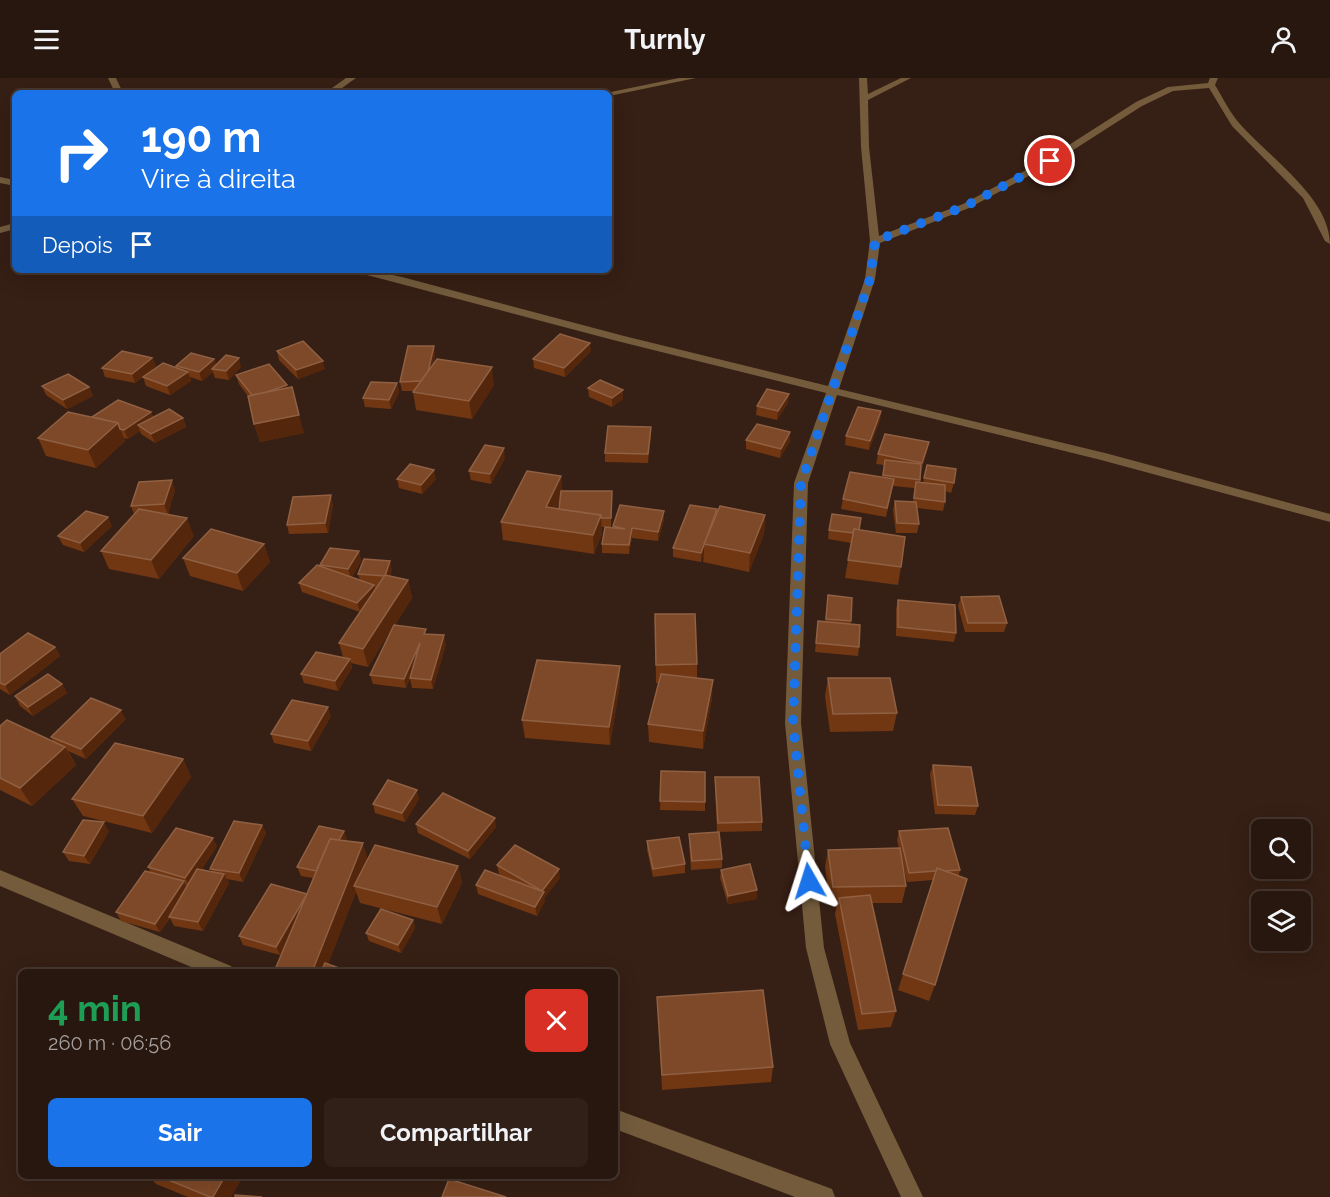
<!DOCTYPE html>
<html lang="pt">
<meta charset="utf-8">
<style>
:root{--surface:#28170f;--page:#302018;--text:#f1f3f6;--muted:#a59f9e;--line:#44362f;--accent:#1a73e8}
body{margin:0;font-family:Raleway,sans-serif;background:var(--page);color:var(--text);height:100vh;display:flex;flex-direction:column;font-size:22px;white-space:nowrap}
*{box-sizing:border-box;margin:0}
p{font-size:20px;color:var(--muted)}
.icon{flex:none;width:33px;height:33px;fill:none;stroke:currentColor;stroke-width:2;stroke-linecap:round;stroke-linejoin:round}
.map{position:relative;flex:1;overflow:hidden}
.side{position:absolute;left:18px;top:891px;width:600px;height:210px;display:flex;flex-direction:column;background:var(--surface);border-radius:9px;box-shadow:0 6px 24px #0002,0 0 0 2px var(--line)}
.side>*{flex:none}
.guide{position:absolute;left:12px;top:12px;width:600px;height:183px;border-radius:9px;box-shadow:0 6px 24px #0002,0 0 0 2px var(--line);background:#1a73e8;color:#fff;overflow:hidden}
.fabs{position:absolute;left:1251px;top:741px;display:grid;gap:12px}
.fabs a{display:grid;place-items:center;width:60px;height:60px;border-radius:9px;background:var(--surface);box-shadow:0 6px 24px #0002,0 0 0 2px var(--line);font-size:30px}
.pin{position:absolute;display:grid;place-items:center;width:51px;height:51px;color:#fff;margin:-26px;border:3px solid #fff;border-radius:50%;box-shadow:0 2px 6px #0007}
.me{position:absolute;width:66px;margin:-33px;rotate:354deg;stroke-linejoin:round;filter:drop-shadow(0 0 4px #0008)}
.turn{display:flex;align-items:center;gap:21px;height:126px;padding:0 30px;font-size:27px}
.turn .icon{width:78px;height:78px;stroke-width:2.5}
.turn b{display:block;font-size:42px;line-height:51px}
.then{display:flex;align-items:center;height:57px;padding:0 30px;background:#0003;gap:12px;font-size:22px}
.round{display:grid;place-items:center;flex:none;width:63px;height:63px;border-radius:9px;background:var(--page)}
.summary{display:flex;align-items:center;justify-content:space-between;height:102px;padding:0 30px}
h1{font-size:36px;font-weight:700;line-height:45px;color:#1e9e55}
.cta{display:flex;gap:12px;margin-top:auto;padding:12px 30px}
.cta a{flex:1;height:69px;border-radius:9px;background:var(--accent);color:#fff;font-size:24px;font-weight:700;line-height:69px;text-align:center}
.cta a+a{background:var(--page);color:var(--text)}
header{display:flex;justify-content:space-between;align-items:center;height:78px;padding:0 30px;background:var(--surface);font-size:27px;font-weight:700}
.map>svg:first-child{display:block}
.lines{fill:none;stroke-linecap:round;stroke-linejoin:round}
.minor{fill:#735b3c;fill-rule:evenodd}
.wall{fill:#713713;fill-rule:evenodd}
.shaded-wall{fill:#54260b}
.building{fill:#7e4928;stroke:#8f6043;stroke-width:1.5}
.route{stroke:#1a73e8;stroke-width:10;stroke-dasharray:0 18}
</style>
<header><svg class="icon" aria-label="menu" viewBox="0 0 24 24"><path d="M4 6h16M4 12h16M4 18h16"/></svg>Turnly<svg class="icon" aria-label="person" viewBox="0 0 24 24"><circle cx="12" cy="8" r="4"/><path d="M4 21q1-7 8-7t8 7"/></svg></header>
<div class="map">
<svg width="1330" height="1119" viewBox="0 0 1330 1119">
<rect width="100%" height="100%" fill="#361f14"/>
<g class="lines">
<g class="minor">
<polygon points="108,0 116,0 123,15 115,15"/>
<polygon points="346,0 356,0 335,15 325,15"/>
<polygon points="679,0 696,0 609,18 609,15 606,15"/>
<path d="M859,0H867L868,16L901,0H911L868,22L869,69L879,158L963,126L1047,81L1136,24L1168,9L1208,5L1210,0H1218L1215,7C1223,20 1230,35 1240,46C1269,79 1330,120 1330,166L1325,163L1303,120L1232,48L1209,10L1173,13L1142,28L1053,85L969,130L880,165L875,201L839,311L1109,376L1330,436V444L1101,382L837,317L808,405L801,645L824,870L850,965L923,1119H901L830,966L806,870L785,645L794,405L826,315L617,263L348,192H368L402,199L624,258L828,308L865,201L870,163L861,69Z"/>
<polygon points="0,99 15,102 15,108 0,105"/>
<polygon points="15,145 15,151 0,155 0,149"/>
<polygon points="0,792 231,888 234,894 203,894 0,808"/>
<polygon points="615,1031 824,1108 832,1111 835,1119 795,1119 615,1051"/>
</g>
</g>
<g class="wall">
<polygon points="277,273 325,291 298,301 279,282"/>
<polygon points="591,273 565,299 534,290 533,281"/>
<polygon points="435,276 433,288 494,307 472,341 416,332 413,314 414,313 402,313 400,304"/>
<polygon points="152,280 156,288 146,297 177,290 176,288 214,281 216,287 241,289 229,302 215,300 213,294 202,303 190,299 191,303 170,317 146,308 143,299 135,305 105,299 102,290"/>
<polygon points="236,297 288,310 304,355 260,364 254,346 248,318 239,306"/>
<polygon points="397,305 399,314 391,331 365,329 363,320"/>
<polygon points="42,308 89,309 93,318 67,331 46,317"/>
<polygon points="588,310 623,321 612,329 589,319"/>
<polygon points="788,325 777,342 756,337 757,328"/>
<polygon points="881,333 880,342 869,372 845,367 846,358"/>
<polygon points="151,334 153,339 183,340 186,349 155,365 141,356 140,353 128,361 124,360 125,363 96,390 46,378 38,360"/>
<polygon points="651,358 648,385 605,384 605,375"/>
<polygon points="746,362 790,363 780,380 746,371"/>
<polygon points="927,373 921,394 920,404 923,405 927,387 954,405 951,415 945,413 945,424 943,433 917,430 919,446 917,455 896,455 893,432 895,423 913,423 914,410 893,408 886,439 841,431 843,421 882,399 884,387 876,386 878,376"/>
<polygon points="505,380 491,406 471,402 469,393"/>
<path d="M561,398L562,413H612L611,449H601L602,456L594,476L503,462L501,444ZM560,422L559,431H556Z"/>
<polygon points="397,401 436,401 422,416 399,410"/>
<polygon points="175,412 168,436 166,436 194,458 159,501 109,491 101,473 134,436 131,428"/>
<polygon points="333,426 328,455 289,456 287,447"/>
<polygon points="717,431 717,437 765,437 764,456 749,494 703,484 704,476 701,484 673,479 673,470"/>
<polygon points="664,442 658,463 632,460 629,476 602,475 602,466 613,450 613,448"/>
<polygon points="112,448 84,474 63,467 58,458"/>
<polygon points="829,452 859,452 901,489 898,507 845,500 851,465 828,461"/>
<polygon points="264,466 270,484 243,513 190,498 183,480"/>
<polygon points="359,473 361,483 352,499 360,502 358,496 392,492 390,498 408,502 412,520 395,547 427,556 446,566 433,611 412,610 410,601 406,610 373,606 370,597 391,552 368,589 351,585 352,590 338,613 304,605 301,596 343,579 339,565 360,534 302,514 299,505 320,488"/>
<polygon points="828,517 851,543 850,546 859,569 858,578 815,574 818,543 825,544"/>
<polygon points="961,519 1007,545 1004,554 965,554 958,528"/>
<polygon points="898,522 956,555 954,564 896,558 896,531"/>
<polygon points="655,536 697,586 697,600 712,620 703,671 649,664 648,646 658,605 656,605"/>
<polygon points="55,569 60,578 10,617 0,611 0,576"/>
<polygon points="620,588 620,606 610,667 525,660 522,642"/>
<polygon points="828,600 897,635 893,653 830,654 825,618"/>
<polygon points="62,606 67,615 33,638 20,628 15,618"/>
<polygon points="331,638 311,673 274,665 271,656"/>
<polygon points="126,641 86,681 68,673 76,687 32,728 0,712 0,648 53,663 51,659"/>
<polygon points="183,681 191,699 152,755 83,738 72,721"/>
<polygon points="933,687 978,728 975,737 935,736 930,696"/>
<polygon points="661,693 705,694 705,733 660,732"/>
<polygon points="715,699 762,744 762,753 717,754 715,709"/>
<polygon points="419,721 405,744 375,735 373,726"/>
<polygon points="416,746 496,749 470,781 418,755"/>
<polygon points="262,747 266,755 243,804 227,801 229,805 203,853 174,848 170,840 160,854 121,843 116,834 151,795 148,789 217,768 202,791 212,794 210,791"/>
<polygon points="109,753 90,786 69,783 63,774"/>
<polygon points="344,753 346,763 368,781 458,788 462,805 442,846 360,825 356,814 328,886 284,870 280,877 243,867 239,858 307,816 313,800 301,798 297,789"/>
<polygon points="899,753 960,792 935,907 929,923 898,912 933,802 907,804 903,787 906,808 902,825 872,825 896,933 891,949 858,952 835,836 837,826 830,826 825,789 828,772 899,770 897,762"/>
<polygon points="689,756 722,781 722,790 691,792 689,765"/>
<polygon points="647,763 685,786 685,795 653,799 647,772"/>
<polygon points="497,787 560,800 544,820 545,823 537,838 478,816 476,807 505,800 499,796"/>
<polygon points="721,792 757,812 757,821 728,826 720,800"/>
<polygon points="413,842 415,850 401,875 369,863 366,855"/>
<polygon points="657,919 773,989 771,1004 662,1012"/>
<polygon points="149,1098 243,1098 231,1119 188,1119 156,1106"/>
</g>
<g class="shaded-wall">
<polygon points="590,265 591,273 565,299 564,290"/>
<polygon points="434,268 435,276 428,312 426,303"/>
<polygon points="152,280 156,288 135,305 132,296"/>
<polygon points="239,280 241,289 229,302 226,293"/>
<polygon points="214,281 217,290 212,291 213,294 202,303 199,294"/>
<polygon points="323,283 325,291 298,301 296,292"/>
<polygon points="492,289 494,307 472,341 469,323"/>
<polygon points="188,294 191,303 170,317 167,308"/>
<polygon points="397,305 399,314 391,331 389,322"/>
<polygon points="287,307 289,316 253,319"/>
<polygon points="89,309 93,318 67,331 63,322"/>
<polygon points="623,312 623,321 612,329 612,320"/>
<polygon points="789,316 788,325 777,342 778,333"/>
<polygon points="881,333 880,342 869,372 870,363"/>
<polygon points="151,334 154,343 138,347 140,353 128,361 124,352"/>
<polygon points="299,337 304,355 260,364 254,346"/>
<polygon points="183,340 186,349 155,365 151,356"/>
<polygon points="118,345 125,363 96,390 88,372"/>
<polygon points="651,349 651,358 648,385 648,376"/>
<polygon points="790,354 790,363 780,380 781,371"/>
<polygon points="929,364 927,373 921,394 922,385"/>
<polygon points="504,370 505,380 491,406 490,396"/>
<polygon points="434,392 436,401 422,416 421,407"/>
<polygon points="561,398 563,416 548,447 546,429"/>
<polygon points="172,402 175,412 168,436 164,426"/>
<polygon points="331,417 333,426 328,455 325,445"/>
<polygon points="664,433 664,442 658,463 658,454"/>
<polygon points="601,437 602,456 594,476 593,457"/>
<polygon points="765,437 764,456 749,494 750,475"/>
<polygon points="108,439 112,448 84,474 80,465"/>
<polygon points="187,440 194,458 159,501 151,482"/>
<polygon points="632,450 632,460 629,476 629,467"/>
<polygon points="264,466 270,484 243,513 237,495"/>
<polygon points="704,466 704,476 701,484 701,475"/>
<polygon points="359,473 361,483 351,500 348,491"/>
<polygon points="390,483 392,492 387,507 385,498"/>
<polygon points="408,502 412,520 368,589 363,571"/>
<polygon points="374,507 377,516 360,534 357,525"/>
<polygon points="444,557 446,566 433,611 431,602"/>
<polygon points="420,565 422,574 406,610 404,601"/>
<polygon points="55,569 60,578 10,617 5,607"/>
<polygon points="350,581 352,590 338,613 335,603"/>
<polygon points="620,588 620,606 610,667 609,649"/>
<polygon points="713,602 712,620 703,671 703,653"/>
<polygon points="62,606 67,615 33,638 28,629"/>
<polygon points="328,629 331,638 311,673 308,663"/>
<polygon points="121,632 126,641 86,681 81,671"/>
<polygon points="65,669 76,687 32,728 20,710"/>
<polygon points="183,681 191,699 152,755 143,738"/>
<polygon points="417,712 419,721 405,744 402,735"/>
<polygon points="495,740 496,749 470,781 468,773"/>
<polygon points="104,744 109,753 90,786 84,778"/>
<polygon points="262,747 266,755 243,804 239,795"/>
<polygon points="344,753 347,762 338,778 335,770"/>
<polygon points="213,760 217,768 190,809 185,800"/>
<polygon points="363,765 368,782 354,808 356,814 325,894 312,894"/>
<polygon points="458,788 462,805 442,846 437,829"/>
<polygon points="559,791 560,800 544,820 545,823 537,838 535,829 542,813"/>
<polygon points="224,796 229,805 203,853 198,844"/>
<polygon points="184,803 188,812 160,854 155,846"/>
<polygon points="757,812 757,821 728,826 728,818"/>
<polygon points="307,816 310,825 280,877 276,869"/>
<polygon points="413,842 415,850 401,875 398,867"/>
<polygon points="225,1098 243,1098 231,1119 213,1119"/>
</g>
<g class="building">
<polygon points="560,256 590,265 564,290 533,281"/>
<polygon points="303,263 323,283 296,292 277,273"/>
<polygon points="408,268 434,268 428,294 421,303 400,304"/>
<polygon points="122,273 152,280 132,296 102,290"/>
<polygon points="191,275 214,281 199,294 176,288"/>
<polygon points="226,277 239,280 226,293 212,291"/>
<polygon points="437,281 492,289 469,323 413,314"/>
<polygon points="163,285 188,294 167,308 143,299"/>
<polygon points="269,286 287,307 264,315 252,317 236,297"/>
<polygon points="68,296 89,309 63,322 42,308"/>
<polygon points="600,302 623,312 612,320 588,310"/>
<polygon points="371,304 397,305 389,322 363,320"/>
<polygon points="292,309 299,337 254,346 248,318"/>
<polygon points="767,311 789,316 778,333 757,328"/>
<polygon points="118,322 151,334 124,352 120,351 118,345 92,339"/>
<polygon points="858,329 881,333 870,363 846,358"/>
<polygon points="169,331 183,340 151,356 138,347"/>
<polygon points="68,334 118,345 88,372 38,360"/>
<polygon points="757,346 790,354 781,371 746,362"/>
<polygon points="608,348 651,349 648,376 605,375"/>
<polygon points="885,356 929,364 922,385 878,376"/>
<polygon points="485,367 504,370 490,396 469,393"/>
<polygon points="885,382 921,386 920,402 883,397"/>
<polygon points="410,386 434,392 421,407 397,401"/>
<polygon points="927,387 956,391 954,405 924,400"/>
<polygon points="527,393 561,398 546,429 601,437 593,457 501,444"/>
<polygon points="850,394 894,401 887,430 843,421"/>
<polygon points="172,402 164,426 131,428 139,404"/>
<polygon points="916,404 945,407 945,424 914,420"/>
<polygon points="561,413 612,413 611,440 601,440 601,437 559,431"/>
<polygon points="331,417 325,445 287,447 293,419"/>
<polygon points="895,423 916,424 919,446 897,445"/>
<polygon points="620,427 664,433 658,454 632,450 629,467 602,466 605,449 625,451 613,448"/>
<polygon points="690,427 717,431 701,475 673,470"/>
<polygon points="720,428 765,437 750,475 704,466"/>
<polygon points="139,431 187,440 151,482 101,473"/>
<polygon points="86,433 108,439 80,465 58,458"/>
<polygon points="832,436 861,440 859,452 854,451 853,455 829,452"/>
<polygon points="211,451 264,466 237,495 183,480"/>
<polygon points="854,451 905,459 901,489 848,482"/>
<polygon points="330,470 359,473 348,491 320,487"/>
<polygon points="364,481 390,483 385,498 358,496"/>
<polygon points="317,487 374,507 357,525 299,505"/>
<polygon points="385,497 408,502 363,571 339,565"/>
<polygon points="828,517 852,520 851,543 826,541"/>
<polygon points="999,518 1007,545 968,545 961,519"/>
<polygon points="898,522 955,527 956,555 898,549"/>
<polygon points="655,536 695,536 697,586 656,587"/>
<polygon points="818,543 860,547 859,569 816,565"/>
<polygon points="394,547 426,551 424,556 444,557 431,602 410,600 420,565 404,601 370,597"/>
<polygon points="28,555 55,569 5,607 0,605 0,576"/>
<polygon points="316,574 350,581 335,603 301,596"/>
<polygon points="537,582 620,588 609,649 522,642"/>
<polygon points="48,596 62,606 28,629 15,618"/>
<polygon points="661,596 713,602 703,653 648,646"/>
<polygon points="828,600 890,600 897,635 833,636"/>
<polygon points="91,620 121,632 81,671 51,659"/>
<polygon points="292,622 328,629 308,663 271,656"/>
<polygon points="7,642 65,669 20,710 0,700 0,648"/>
<polygon points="115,665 183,681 143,738 72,721"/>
<polygon points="933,687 971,689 978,728 938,727"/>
<polygon points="661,693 705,694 705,724 660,723"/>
<polygon points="715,699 759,699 762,744 718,745"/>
<polygon points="388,702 417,712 402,735 373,726"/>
<polygon points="443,715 495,740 468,773 416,746"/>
<polygon points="83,742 104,744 84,778 63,774"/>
<polygon points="234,743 262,747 239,795 210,791"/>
<polygon points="319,748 344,753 339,762 330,761 316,793 297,789"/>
<polygon points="176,750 213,760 185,800 148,789"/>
<polygon points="948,750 960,792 944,793 937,790 936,793 909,795 899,753"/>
<polygon points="719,754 722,781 692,783 689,756"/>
<polygon points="679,759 685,786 653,791 647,763"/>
<polygon points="330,761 363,765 312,894 274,894"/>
<polygon points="375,767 458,788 437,829 354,808"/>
<polygon points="515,767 559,791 542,813 497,787"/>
<polygon points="900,770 906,808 833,809 828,772"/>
<polygon points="750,786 757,812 728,818 721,792"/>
<polygon points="937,790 967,801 935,907 903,896"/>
<polygon points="197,791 224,796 198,844 169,839"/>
<polygon points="485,792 544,814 535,829 476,807"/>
<polygon points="145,793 184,803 155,846 116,834"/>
<polygon points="271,806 307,816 276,869 239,858"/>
<polygon points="870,817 896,933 862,936 839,820"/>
<polygon points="381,831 413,842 398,867 366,855"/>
<polygon points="325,885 350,894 321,894"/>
<polygon points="763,912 773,989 662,997 657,919"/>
<polygon points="159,1098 225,1098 213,1119 210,1119"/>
<polygon points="449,1101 506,1119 442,1119"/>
<polygon points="235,1117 262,1119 235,1119"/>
</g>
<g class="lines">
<polyline class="route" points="809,803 793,645 801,405 870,201 875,163 966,128 1050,83"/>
</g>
</svg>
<div class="fabs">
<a><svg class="icon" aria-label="search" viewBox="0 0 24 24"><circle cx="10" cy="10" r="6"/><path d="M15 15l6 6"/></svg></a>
<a><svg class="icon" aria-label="layers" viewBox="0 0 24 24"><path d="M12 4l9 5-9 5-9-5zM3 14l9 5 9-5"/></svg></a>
</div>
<div class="pin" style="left:1050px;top:83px;background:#d93025"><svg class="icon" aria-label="arrive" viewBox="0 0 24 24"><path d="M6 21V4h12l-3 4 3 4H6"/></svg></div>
<svg class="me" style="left:809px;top:803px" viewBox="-20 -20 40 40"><path d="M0-17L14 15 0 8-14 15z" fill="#1a73e8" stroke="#fff" stroke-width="4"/></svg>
<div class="guide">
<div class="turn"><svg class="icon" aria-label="right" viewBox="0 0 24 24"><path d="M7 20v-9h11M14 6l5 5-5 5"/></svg><div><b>190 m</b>Vire à direita</div></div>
<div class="then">Depois<svg class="icon" aria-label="arrive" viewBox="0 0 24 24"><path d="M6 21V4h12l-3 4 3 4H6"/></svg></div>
</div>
<section class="side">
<div class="summary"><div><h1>4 min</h1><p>260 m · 06:56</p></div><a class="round" style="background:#d93025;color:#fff"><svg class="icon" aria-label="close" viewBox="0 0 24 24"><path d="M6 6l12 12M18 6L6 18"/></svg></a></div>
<div class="cta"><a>Sair</a><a>Compartilhar</a></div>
</section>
</div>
